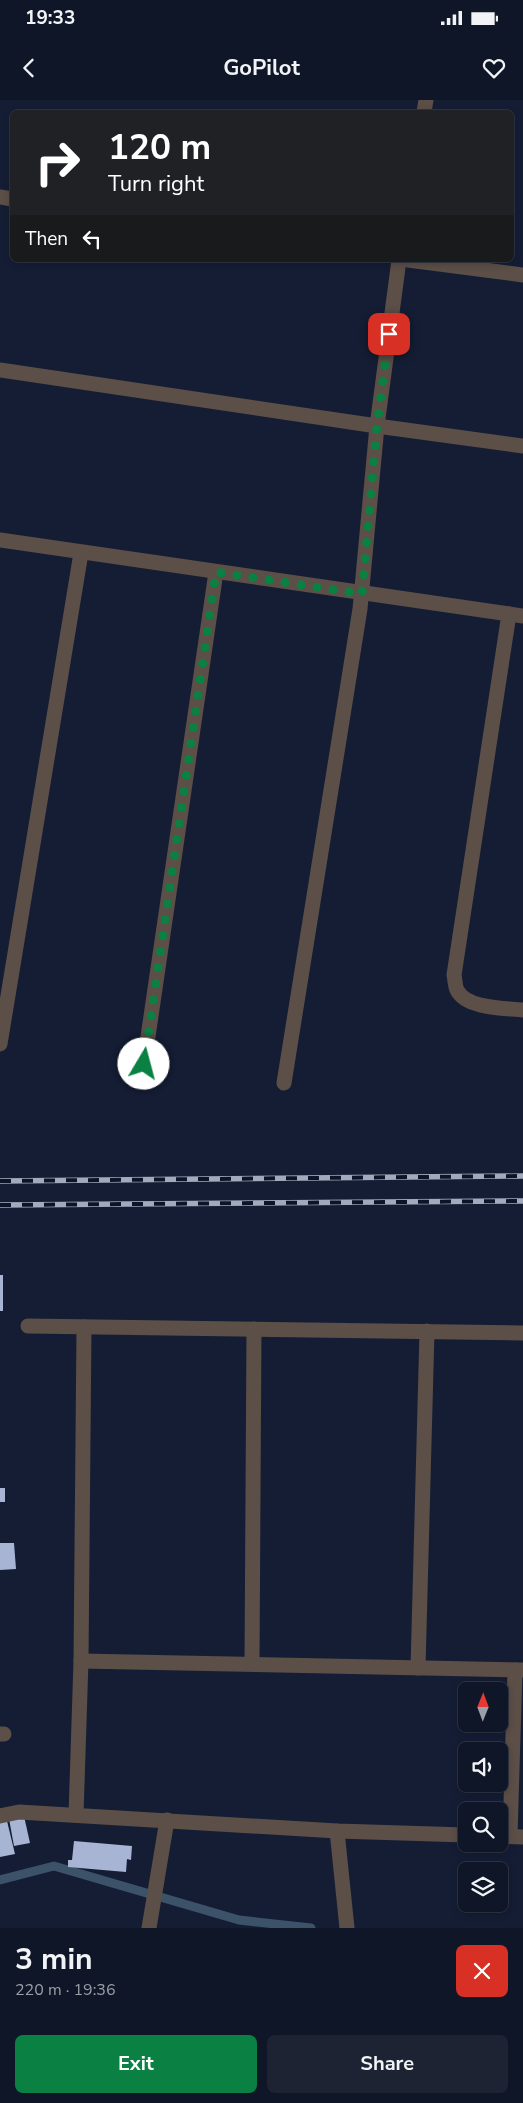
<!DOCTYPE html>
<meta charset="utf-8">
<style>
:root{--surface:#0f1627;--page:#1d2333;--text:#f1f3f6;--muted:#9b9fa7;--line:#2f3544;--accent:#0b8043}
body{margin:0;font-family:"Nunito Sans",sans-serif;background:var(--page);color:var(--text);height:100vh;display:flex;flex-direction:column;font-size:19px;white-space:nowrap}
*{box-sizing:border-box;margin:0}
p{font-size:16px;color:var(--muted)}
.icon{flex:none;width:28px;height:28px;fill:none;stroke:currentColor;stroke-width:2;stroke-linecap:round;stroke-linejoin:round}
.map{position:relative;height:1828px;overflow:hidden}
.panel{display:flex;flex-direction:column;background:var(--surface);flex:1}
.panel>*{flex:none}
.hud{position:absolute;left:10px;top:10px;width:504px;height:152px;border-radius:8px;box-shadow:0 2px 8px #0003,0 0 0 1px var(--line);background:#202124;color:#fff;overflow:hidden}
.needle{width:32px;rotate:1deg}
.buttons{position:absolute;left:458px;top:1582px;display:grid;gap:10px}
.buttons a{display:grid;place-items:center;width:50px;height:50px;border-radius:8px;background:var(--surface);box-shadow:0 2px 8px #0003,0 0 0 1px var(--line);font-size:25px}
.pin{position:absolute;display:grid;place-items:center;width:42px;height:42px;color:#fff;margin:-21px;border-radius:10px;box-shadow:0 2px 8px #0006}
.me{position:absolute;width:55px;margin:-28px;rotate:8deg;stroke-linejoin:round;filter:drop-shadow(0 0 4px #0008)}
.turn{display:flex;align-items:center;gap:18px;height:105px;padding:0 15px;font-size:22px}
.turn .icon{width:65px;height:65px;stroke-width:2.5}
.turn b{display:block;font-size:35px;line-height:42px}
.then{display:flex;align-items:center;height:48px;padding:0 15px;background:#0003;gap:10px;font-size:19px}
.round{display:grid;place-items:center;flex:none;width:52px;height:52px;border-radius:8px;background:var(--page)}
.overview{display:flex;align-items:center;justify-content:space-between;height:85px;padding:0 15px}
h1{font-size:30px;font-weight:700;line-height:38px}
.action{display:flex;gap:10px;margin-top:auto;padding:10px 15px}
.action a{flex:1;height:58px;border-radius:8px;background:var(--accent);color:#fff;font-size:20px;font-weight:700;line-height:58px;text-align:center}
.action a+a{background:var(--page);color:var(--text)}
.status{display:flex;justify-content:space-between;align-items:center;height:35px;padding:0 25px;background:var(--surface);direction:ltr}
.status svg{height:14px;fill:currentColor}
header{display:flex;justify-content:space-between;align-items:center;height:65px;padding:0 15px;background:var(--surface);font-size:22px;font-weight:700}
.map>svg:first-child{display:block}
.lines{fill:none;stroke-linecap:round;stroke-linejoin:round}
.stream{stroke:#3b5269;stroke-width:9}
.building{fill:#a7b4d3}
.minor{stroke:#5b4f47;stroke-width:15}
.rail-casing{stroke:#a2aabc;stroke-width:5.5}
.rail{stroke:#0c142a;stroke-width:4;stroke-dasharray:11;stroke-linecap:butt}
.route{stroke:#0b8043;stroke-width:9;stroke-dasharray:0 16.2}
</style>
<div class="status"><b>19:33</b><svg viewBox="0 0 49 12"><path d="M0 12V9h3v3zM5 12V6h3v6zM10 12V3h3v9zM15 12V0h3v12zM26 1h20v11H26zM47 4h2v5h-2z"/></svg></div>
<header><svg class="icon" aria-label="back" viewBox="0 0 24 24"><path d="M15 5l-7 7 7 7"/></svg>GoPilot<svg class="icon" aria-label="heart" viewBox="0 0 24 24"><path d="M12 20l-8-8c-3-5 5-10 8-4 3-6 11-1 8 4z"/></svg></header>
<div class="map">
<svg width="523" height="1828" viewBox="0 0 523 1828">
<rect width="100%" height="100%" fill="#141d34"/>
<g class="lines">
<polyline class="stream" points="0,1780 54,1766 239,1820 311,1828"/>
</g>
<g class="building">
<rect x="0" y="1175" width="3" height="36"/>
<rect x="0" y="1388" width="5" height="14"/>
<polygon points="0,1443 14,1443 16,1469 0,1470"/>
<polygon points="24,1716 30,1743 14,1746 9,1719"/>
<polygon points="7,1721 15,1754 0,1757 0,1723"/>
<polygon points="74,1741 132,1746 131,1760 127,1759 126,1772 68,1767 68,1760 72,1760"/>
</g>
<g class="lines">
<g class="minor">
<polyline points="424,12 426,0"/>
<polyline points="0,97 12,99"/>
<polyline points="408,160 523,175"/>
<polyline points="0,270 377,326 523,346"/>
<polyline points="0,440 523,516"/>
<path d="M509,514L454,875C455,879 455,886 457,890C466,909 506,908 523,910"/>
<polyline points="0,944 81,453"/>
<polyline points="144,964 216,472"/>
<polyline points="284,983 360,509 377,326 399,160"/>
<polyline points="28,1226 523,1233"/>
<polyline points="81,1561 523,1570"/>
<polyline points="252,1564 254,1229"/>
<polyline points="418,1568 427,1231"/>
<polyline points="0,1634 4,1634"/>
<polyline points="76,1715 81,1561 84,1227"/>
<polyline points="0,1716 19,1712 337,1731 466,1735"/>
<polyline points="337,1731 347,1828"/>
<polyline points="499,1736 523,1737"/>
<polyline points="510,1736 515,1570"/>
<polyline points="149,1828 167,1720"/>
</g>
<g class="rail-casing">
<g id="rail">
<polyline points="0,1081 523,1076"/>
<polyline points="0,1105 523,1101"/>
</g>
</g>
<use href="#rail" class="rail"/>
</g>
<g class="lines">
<polyline class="route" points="144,964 216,472 362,494 377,326 389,234"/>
</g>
</svg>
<div class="buttons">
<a><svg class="needle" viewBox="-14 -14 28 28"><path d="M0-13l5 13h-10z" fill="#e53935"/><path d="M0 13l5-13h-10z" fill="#9b9fa7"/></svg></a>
<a><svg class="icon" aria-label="sound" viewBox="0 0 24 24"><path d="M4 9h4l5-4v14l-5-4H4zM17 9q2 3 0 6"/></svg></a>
<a><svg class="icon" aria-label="search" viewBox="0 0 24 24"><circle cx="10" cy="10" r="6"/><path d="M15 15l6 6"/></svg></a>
<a><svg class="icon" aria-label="layers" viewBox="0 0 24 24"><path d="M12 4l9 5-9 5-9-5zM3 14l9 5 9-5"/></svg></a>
</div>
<div class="pin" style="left:389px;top:234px;background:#d93025"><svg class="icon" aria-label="arrive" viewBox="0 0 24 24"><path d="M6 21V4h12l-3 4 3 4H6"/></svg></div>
<svg class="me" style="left:144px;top:964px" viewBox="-20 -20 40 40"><circle r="19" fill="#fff"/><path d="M0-13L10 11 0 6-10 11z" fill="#0b8043"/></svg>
<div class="hud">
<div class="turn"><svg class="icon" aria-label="right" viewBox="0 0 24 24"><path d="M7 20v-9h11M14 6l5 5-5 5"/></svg><div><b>120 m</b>Turn right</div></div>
<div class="then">Then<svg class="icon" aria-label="left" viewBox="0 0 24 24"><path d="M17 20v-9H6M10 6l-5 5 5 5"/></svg></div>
</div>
</div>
<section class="panel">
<div class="overview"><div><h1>3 min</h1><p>220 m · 19:36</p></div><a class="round" style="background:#d93025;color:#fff"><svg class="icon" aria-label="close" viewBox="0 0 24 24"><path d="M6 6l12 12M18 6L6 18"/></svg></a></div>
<div class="action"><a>Exit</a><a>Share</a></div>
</section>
